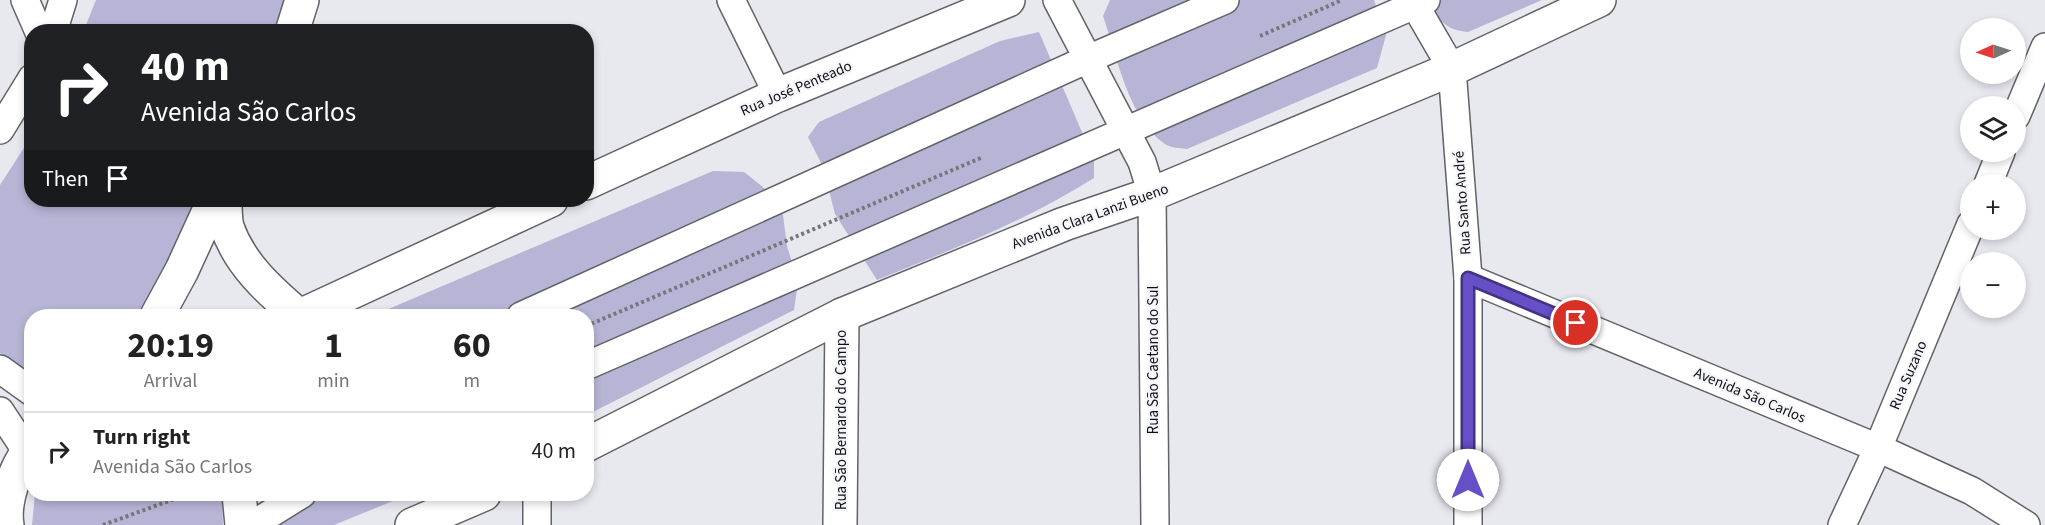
<!DOCTYPE html>
<meta charset="utf-8">
<style>
:root{--surface:#fff;--page:#f2f2f2;--text:#222;--muted:#767676;--line:#e0e0e0}
body{margin:0;font-family:"Source Sans 3",sans-serif;background:var(--page);color:var(--text);height:100vh;display:flex;flex-direction:column;font-size:22px;white-space:nowrap}
*{box-sizing:border-box;margin:0}
p{font-size:20px;color:var(--muted)}
.icon{flex:none;width:33px;height:33px;fill:none;stroke:currentColor;stroke-width:2;stroke-linecap:round;stroke-linejoin:round}
.map{position:relative;flex:1;overflow:hidden}
.panel{position:absolute;left:24px;top:309px;width:570px;height:192px;display:flex;flex-direction:column;background:var(--surface);border-radius:24px;box-shadow:0 3px 9px #0003}
.panel>*{flex:none}
.guide{position:absolute;left:24px;top:24px;width:570px;height:183px;border-radius:24px;box-shadow:0 3px 9px #0003;background:#202124;color:#fff;overflow:hidden}
.needle{width:39px;rotate:267deg}
.controls{position:absolute;left:1960px;top:18px;display:grid;gap:12px}
.controls a{display:grid;place-items:center;width:66px;height:66px;border-radius:50%;background:var(--surface);box-shadow:0 3px 9px #0003;font-size:30px}
.pin{position:absolute;display:grid;place-items:center;width:51px;height:51px;color:#fff;margin:-26px;border:3px solid #fff;border-radius:50%;box-shadow:0 2px 6px #0007}
.me{position:absolute;width:66px;margin:-33px;rotate:0deg;stroke-linejoin:round;filter:drop-shadow(0 0 4px #0008)}
.turn{display:flex;align-items:center;gap:21px;height:126px;padding:0 18px;font-size:27px}
.turn .icon{width:78px;height:78px;stroke-width:2.5}
.turn b{display:block;font-size:42px;line-height:51px}
.then{display:flex;align-items:center;height:57px;padding:0 18px;background:#0003;gap:12px;font-size:22px}
.eta{display:flex;justify-content:space-evenly;align-items:center;height:102px;text-align:center}
.eta b{font-size:36px;font-weight:700;line-height:42px}
ul{padding:0;list-style:none}
li{display:flex;align-items:center;gap:18px;height:78px;padding:0 18px;border-top:2px solid var(--line)}
li div{flex:1}
li b{display:block;font-size:22px}
li em{font-style:normal}
.map>svg:first-child{display:block}
.green{fill:#b7b5d6}
.lines{fill:none;stroke-linecap:round;stroke-linejoin:round}
.minor-casing{stroke:#636268;stroke-width:30}
.tertiary-casing{stroke:#636268;stroke-width:36}
.secondary-casing{stroke:#636268;stroke-width:36}
.primary-casing{stroke:#636268;stroke-width:36}
.path{stroke:#77777b;stroke-width:4;stroke-dasharray:3 3;stroke-linecap:butt}
.minor{stroke:#fff;stroke-width:27}
.tertiary{stroke:#fff;stroke-width:33}
.secondary{stroke:#fff;stroke-width:33}
.primary{stroke:#fff;stroke-width:33}
.route-casing{stroke:#433382;stroke-width:15}
.route{stroke:#674fc8;stroke-width:10}
.labels{text-anchor:middle;stroke-width:4.5;stroke-linejoin:round;paint-order:stroke}
.street-label{font-size:15px;fill:#101012;stroke:#f5f5fc}
</style>
<div class="map">
<svg width="2045" height="525" viewBox="0 0 2045 525">
<rect width="100%" height="100%" fill="#e8e8ef"/>
<g class="green">
<polygon points="96,0 286,0 277,31 83,32"/>
<path d="M1110,0H1374L1386,35L1377,68L1187,149C1180,148 1170,148 1165,144C1128,119 1117,56 1103,16Z"/>
<path d="M1429,0H1542L1468,32C1445,30 1438,20 1429,0Z"/>
<path d="M1039,32L1094,160V178C1026,221 951,250 877,280L835,214L823,167L808,137L819,122L1000,41Z"/>
<polygon points="31,137 32,200 201,200 142,316 32,316 31,375 0,353 0,185"/>
<polygon points="713,171 744,172 763,187 783,215 787,246 798,282 794,310 587,415 586,316 372,316"/>
<polygon points="35,494 219,494 222,500 223,525 32,525"/>
<polygon points="272,494 410,494 334,525 271,525"/>
</g>
<g class="lines">
<g class="minor-casing">
<g id="minor">
<polyline points="25,0 39,32"/>
<polyline points="731,0 778,95"/>
<polyline points="1057,0 1142,162 1152,194 1155,525"/>
<polyline points="1412,0 1452,69 1468,278 1468,525"/>
<polyline points="53,32 63,0"/>
<polyline points="2016,116 2045,47"/>
<polyline points="0,130 32,78"/>
<polyline points="1988,184 2001,152"/>
<polyline points="1468,278 1878,448 1972,491 2026,525"/>
<polyline points="521,316 1088,59 1225,0"/>
<polyline points="586,366 1426,0"/>
<polyline points="0,369 32,392"/>
<polyline points="0,411 27,452"/>
<polyline points="252,525 302,494"/>
<polyline points="537,525 537,494"/>
<polyline points="1842,525 1878,448 1971,224"/>
</g>
</g>
<g class="tertiary-casing">
<polyline id="tertiary" points="840,525 842,315"/>
</g>
<g class="secondary-casing">
<g id="secondary">
<polyline points="292,32 302,0"/>
<path d="M225,200C225,208 225,219 227,227C240,265 270,291 299,316"/>
<polyline points="157,316 182,270 214,200"/>
<polyline points="239,494 242,525"/>
<path d="M7,525C3,502 16,464 32,447"/>
</g>
</g>
<g class="primary-casing">
<g id="primary">
<polyline points="586,183 778,95 1008,0"/>
<polyline points="300,316 551,200"/>
<polyline points="586,445 842,315 1064,224 1152,194 1452,69 1599,0"/>
<polyline points="412,525 484,494"/>
</g>
</g>
<g class="path">
<polyline points="1260,36 1342,0"/>
<polyline points="586,326 983,157"/>
<polyline points="103,525 188,494"/>
</g>
<use href="#minor" class="minor"/>
<use href="#tertiary" class="tertiary"/>
<use href="#secondary" class="secondary"/>
<use href="#primary" class="primary"/>
</g>
<g class="lines">
<g class="route-casing">
<polyline id="route" points="1468,480 1468,278 1576,323"/>
</g>
<use href="#route" class="route"/>
</g>
<g class="labels">
<g class="street-label">
<text transform="translate(796 88) rotate(-23)" y="5">Rua José Penteado</text>
<text transform="translate(1462 203) rotate(-94)" y="5">Rua Santo André</text>
<text transform="translate(1090 216) rotate(-20)" y="5">Avenida Clara Lanzi Bueno</text>
<text transform="translate(1153 360) rotate(-90)" y="5">Rua São Caetano do Sul</text>
<text transform="translate(1908 375) rotate(-67)" y="5">Rua Suzano</text>
<text transform="translate(1750 395) rotate(23)" y="5">Avenida São Carlos</text>
<text transform="translate(841 420) rotate(-90)" y="5">Rua São Bernardo do Campo</text>
</g>
</g>
</svg>
<div class="controls">
<a><svg class="needle" viewBox="-14 -14 28 28"><path d="M0-13l5 13h-10z" fill="#e53935"/><path d="M0 13l5-13h-10z" fill="#767676"/></svg></a>
<a><svg class="icon" aria-label="layers" viewBox="0 0 24 24"><path d="M12 4l9 5-9 5-9-5zM3 14l9 5 9-5"/></svg></a>
<a>+</a>
<a>−</a>
</div>
<div class="pin" style="left:1576px;top:323px;background:#d93025"><svg class="icon" aria-label="arrive" viewBox="0 0 24 24"><path d="M6 21V4h12l-3 4 3 4H6"/></svg></div>
<svg class="me" style="left:1468px;top:480px" viewBox="-20 -20 40 40"><circle r="19" fill="#fff"/><path d="M0-13L10 11 0 6-10 11z" fill="#674fc8"/></svg>
<div class="guide">
<div class="turn"><svg class="icon" aria-label="right" viewBox="0 0 24 24"><path d="M7 20v-9h11M14 6l5 5-5 5"/></svg><div><b>40 m</b>Avenida São Carlos</div></div>
<div class="then">Then<svg class="icon" aria-label="arrive" viewBox="0 0 24 24"><path d="M6 21V4h12l-3 4 3 4H6"/></svg></div>
</div>
<section class="panel">
<div class="eta">
<div><b>20:19</b><p>Arrival</p></div>
<div><b>1</b><p>min</p></div>
<div><b>60</b><p>m</p></div>
</div>
<ul>
<li><svg class="icon" aria-label="right" viewBox="0 0 24 24"><path d="M7 20v-9h11M14 6l5 5-5 5"/></svg><div><b>Turn right</b><p>Avenida São Carlos</p></div><em>40 m</em></li>
</ul>
</section>
</div>
